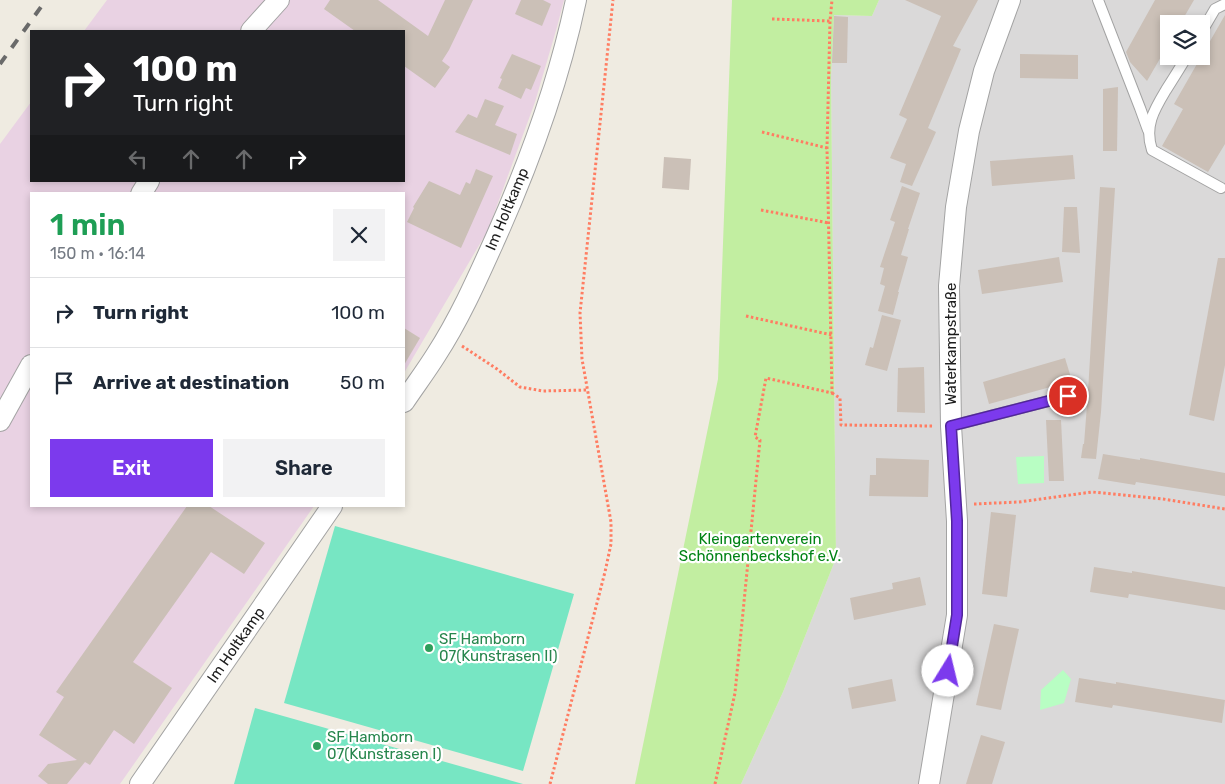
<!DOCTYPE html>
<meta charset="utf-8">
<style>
:root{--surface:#fff;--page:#f2f2f3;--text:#1f2937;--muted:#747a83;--line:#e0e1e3;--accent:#7c3aed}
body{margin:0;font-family:Rubik,sans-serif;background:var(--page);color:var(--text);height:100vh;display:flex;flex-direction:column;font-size:19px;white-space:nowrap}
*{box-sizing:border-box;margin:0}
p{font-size:16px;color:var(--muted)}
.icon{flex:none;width:28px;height:28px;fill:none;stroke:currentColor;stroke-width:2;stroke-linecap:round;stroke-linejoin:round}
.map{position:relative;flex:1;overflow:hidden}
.panel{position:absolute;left:30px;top:192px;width:375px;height:315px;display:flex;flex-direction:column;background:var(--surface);border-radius:0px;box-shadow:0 2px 8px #0003}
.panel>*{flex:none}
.hud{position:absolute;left:30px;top:30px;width:375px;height:152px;border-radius:0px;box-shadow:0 2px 8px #0003;background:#202124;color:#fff;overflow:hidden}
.fabs{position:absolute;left:1160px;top:15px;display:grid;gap:10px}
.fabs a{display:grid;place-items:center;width:50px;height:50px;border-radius:0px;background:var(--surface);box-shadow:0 2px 8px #0003;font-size:25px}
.pin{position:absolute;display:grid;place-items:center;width:42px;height:42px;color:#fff;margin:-21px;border:2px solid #fff;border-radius:50%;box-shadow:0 1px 5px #0007}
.me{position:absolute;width:55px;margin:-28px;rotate:9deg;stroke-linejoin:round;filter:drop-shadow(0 0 4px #0008)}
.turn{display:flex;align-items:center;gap:18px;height:105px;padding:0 20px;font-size:22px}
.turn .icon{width:65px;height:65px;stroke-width:2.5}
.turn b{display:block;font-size:35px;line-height:42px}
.lanes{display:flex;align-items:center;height:48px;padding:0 20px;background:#0003;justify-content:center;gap:25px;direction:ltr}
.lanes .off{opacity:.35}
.round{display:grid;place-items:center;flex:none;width:52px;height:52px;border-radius:0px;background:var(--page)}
.summary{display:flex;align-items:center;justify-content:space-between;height:85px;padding:0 20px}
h1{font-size:30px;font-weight:600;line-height:38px;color:#1e9e55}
.button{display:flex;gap:10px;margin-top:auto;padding:10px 20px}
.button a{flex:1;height:58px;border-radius:0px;background:var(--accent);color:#fff;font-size:20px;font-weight:600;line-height:58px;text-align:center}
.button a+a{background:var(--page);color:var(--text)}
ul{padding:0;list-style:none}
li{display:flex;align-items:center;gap:15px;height:70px;padding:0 20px;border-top:1px solid var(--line)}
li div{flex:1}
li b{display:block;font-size:19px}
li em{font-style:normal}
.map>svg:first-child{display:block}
.residential{fill:#dad9d9;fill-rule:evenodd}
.industrial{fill:#e9d2e3}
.grass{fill:#c2eea1}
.park{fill:#b8fec3}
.pitch{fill:#77e6c3}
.building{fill:#cbc0b7}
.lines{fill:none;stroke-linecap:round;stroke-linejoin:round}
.service-casing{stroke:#a3a3a3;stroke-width:12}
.minor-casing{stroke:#a3a3a3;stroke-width:22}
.path{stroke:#ff7d62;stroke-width:3;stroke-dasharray:2.5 2.5;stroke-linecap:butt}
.service{stroke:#fff;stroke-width:10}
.minor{stroke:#fff;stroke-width:20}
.rail{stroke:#6a6a6a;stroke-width:4;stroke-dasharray:10 10;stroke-linecap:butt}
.route-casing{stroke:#51269a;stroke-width:12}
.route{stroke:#7c3aed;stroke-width:9}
.leisure-dot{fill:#2e9e5b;stroke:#fff;stroke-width:2}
.labels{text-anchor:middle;stroke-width:4.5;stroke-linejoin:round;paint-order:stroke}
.street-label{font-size:15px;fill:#1c1c1c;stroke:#fff}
.park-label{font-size:15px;fill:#018315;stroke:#fff}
.leisure-label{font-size:15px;fill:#27864d;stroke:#fff;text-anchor:start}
</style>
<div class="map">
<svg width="1225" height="784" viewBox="0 0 1225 784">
<rect width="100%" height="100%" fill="#efebe1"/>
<path class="residential" d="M879,0H1225V784H741L783,692L836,558L831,77L834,15L872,16ZM1169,24H1201V56H1169Z"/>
<polygon class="industrial" points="107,0 564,0 557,27 535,102 488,230 404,373 404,194 31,194 31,506 314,506 120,784 0,784 0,144 31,102 31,181 404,181 404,31 84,31"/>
<polygon class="grass" points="732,0 879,0 872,16 834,15 831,77 836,558 783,692 741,784 635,784 718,379"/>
<g class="park">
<polygon points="1044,456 1044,483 1018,484 1016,457"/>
<polygon points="1063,670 1071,679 1064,703 1040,710 1041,690"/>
</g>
<g class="pitch">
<polygon points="335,526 574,594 523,771 284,703"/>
<polygon points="255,708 523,784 234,784"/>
</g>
<g class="building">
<polygon points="330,0 378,0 428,36 445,0 473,0 449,50 442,61 450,67 435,88 404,66 404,31 355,31 324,9"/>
<polygon points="521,0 543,0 551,4 542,26 515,14"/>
<polygon points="905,0 978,0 953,46 961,49 928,128 936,132 912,186 900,182 906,164 890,158 907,119 899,115 941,16"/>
<polygon points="1155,0 1194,0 1180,24 1169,24 1169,43 1147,81 1130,62 1126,52"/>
<polygon points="1225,15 1225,144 1208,172 1162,146 1183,109 1174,104"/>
<polygon points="834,16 848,17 847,63 832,63"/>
<polygon points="512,54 541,66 531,90 526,88 521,99 498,88 502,79 500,78"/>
<polygon points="1020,54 1078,55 1078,79 1020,78"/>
<polygon points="1118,87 1117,151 1103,151 1103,89"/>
<polygon points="485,99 504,106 495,125 517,134 510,155 455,132 468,114 477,118"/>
<polygon points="1073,155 1075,179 992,186 990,161"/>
<polygon points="664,157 691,159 689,190 662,188"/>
<polygon points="476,169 493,176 461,248 407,222 414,208 413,207 429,181 460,195 466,182 470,184"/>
<polygon points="902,186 920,193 908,229 909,229 901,255 908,257 898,292 899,292 893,315 878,311 885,286 880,284 884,268 880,267 895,222 890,220"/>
<polygon points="1100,187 1115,188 1101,412 1096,459 1081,458 1083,444 1084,444 1088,392"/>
<polygon points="1064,207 1077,207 1080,253 1062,252"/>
<polygon points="1059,257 1063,282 982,294 978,270"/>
<polygon points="1218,258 1225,258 1225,365 1214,421 1189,415"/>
<polygon points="882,315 901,320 887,371 865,365 870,347 873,348"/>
<polygon points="404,328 420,338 404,365"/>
<polygon points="1065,358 1072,381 989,404 983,382"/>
<polygon points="924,367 925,413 897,412 898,368"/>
<polygon points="1046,420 1061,420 1064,481 1049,481"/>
<polygon points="1103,454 1140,460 1140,458 1225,473 1225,496 1136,482 1135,485 1098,479"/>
<polygon points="876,458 929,460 928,497 869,496 870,475 876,475"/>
<polygon points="187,506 209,506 265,543 244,574 211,552 133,662 172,688 134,744 114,730 90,765 85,762 67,784 48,784 38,776 48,764 77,760 39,735 64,697 56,692"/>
<polygon points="991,512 1016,515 1007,597 982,594"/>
<polygon points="1094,567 1132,573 1132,571 1225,587 1225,610 1129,594 1128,598 1090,592"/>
<polygon points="920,577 926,605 854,620 850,598 893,589 892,583"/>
<polygon points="994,624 1019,629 1001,710 976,705"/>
<polygon points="1079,678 1116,684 1116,682 1225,700 1222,723 1113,705 1112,708 1075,702"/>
<polygon points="892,679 896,701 852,709 848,688"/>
<polygon points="981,735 1005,742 992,784 966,784"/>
</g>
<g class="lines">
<g class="service-casing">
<g id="service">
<polyline points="1098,0 1140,108 1148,130"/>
<polyline points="1201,33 1215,9 1225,4"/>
<path d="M1187,56C1180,68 1173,79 1166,90C1154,110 1144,126 1152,150L1221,188"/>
<polyline points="951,426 1068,396"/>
</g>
</g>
<g class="minor-casing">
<g id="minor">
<polyline points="251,31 279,0"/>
<polyline points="141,194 149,181"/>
<path d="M404,402C414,387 426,371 436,355C460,318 478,277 496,237C530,161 559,81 576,0"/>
<polyline points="0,421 31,365"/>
<polyline points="140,784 332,506"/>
<polyline points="929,784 957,615 957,521 951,426 949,286 956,207 969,131 984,71 1010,0"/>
</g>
</g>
<g class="path">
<polyline points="772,19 830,21"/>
<polyline points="762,132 827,148"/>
<polyline points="761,210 829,223"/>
<polyline points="746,316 832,335"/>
<polyline points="462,346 497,369 520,387 543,391 587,390"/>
<polyline points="832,393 840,398 841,425 933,426"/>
<polyline points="974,504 1019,502 1092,492 1163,499 1225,509"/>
<polyline points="550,784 605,572 611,544 611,522 582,359 580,313 613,0"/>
<polyline points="715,784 735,693 760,440 755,437 766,378 832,393 827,148 830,21 832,0"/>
</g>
<use href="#service" class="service"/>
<use href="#minor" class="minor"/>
<polyline class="rail" points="0,64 46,0"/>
</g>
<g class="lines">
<g class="route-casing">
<polyline id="route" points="948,671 957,615 957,521 951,426 1068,396"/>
</g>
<use href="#route" class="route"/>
</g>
<g class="leisure-dot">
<circle cx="429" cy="648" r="5"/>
<circle cx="317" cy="746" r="5"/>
</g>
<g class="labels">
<g class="street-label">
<text transform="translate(507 209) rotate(-67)" y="5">Im Holtkamp</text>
<text transform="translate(951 344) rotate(-90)" y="5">Waterkampstraße</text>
<text transform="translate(236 645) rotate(-55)" y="5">Im Holtkamp</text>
</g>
<g class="park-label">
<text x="760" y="544">Kleingartenverein<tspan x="760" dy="17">Schönnenbeckshof e.V.</tspan></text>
</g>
<g class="leisure-label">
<text x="439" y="644">SF Hamborn<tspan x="439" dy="17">07(Kunstrasen II)</tspan></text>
<text x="327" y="742">SF Hamborn<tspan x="327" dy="17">07(Kunstrasen I)</tspan></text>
</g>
</g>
</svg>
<div class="fabs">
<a><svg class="icon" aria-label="layers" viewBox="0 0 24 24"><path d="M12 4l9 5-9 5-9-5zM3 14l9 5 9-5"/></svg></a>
</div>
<div class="pin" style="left:1068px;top:396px;background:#d93025"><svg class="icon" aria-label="arrive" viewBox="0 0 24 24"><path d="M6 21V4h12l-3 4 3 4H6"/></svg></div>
<svg class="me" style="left:948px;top:671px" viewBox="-20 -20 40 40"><circle r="19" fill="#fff"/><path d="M0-13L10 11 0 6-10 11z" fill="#7c3aed"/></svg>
<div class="hud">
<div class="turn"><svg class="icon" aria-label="right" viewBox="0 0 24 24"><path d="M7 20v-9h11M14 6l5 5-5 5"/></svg><div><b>100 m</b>Turn right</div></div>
<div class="lanes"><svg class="icon off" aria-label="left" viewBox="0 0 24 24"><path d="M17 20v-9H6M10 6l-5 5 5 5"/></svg><svg class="icon off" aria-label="ahead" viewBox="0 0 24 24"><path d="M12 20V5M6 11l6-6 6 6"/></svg><svg class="icon off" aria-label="ahead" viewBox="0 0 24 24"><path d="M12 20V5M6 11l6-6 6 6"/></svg><svg class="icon" aria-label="right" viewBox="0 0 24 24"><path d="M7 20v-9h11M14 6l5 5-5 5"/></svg></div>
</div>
<section class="panel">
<div class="summary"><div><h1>1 min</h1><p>150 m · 16:14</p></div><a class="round"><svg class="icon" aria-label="close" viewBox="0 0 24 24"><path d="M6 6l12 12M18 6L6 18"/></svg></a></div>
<ul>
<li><svg class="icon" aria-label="right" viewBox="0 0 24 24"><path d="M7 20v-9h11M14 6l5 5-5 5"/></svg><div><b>Turn right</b></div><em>100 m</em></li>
<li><svg class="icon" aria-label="arrive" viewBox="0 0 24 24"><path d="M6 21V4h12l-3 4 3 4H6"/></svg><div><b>Arrive at destination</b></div><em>50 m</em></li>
</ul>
<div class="button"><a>Exit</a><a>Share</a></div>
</section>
</div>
